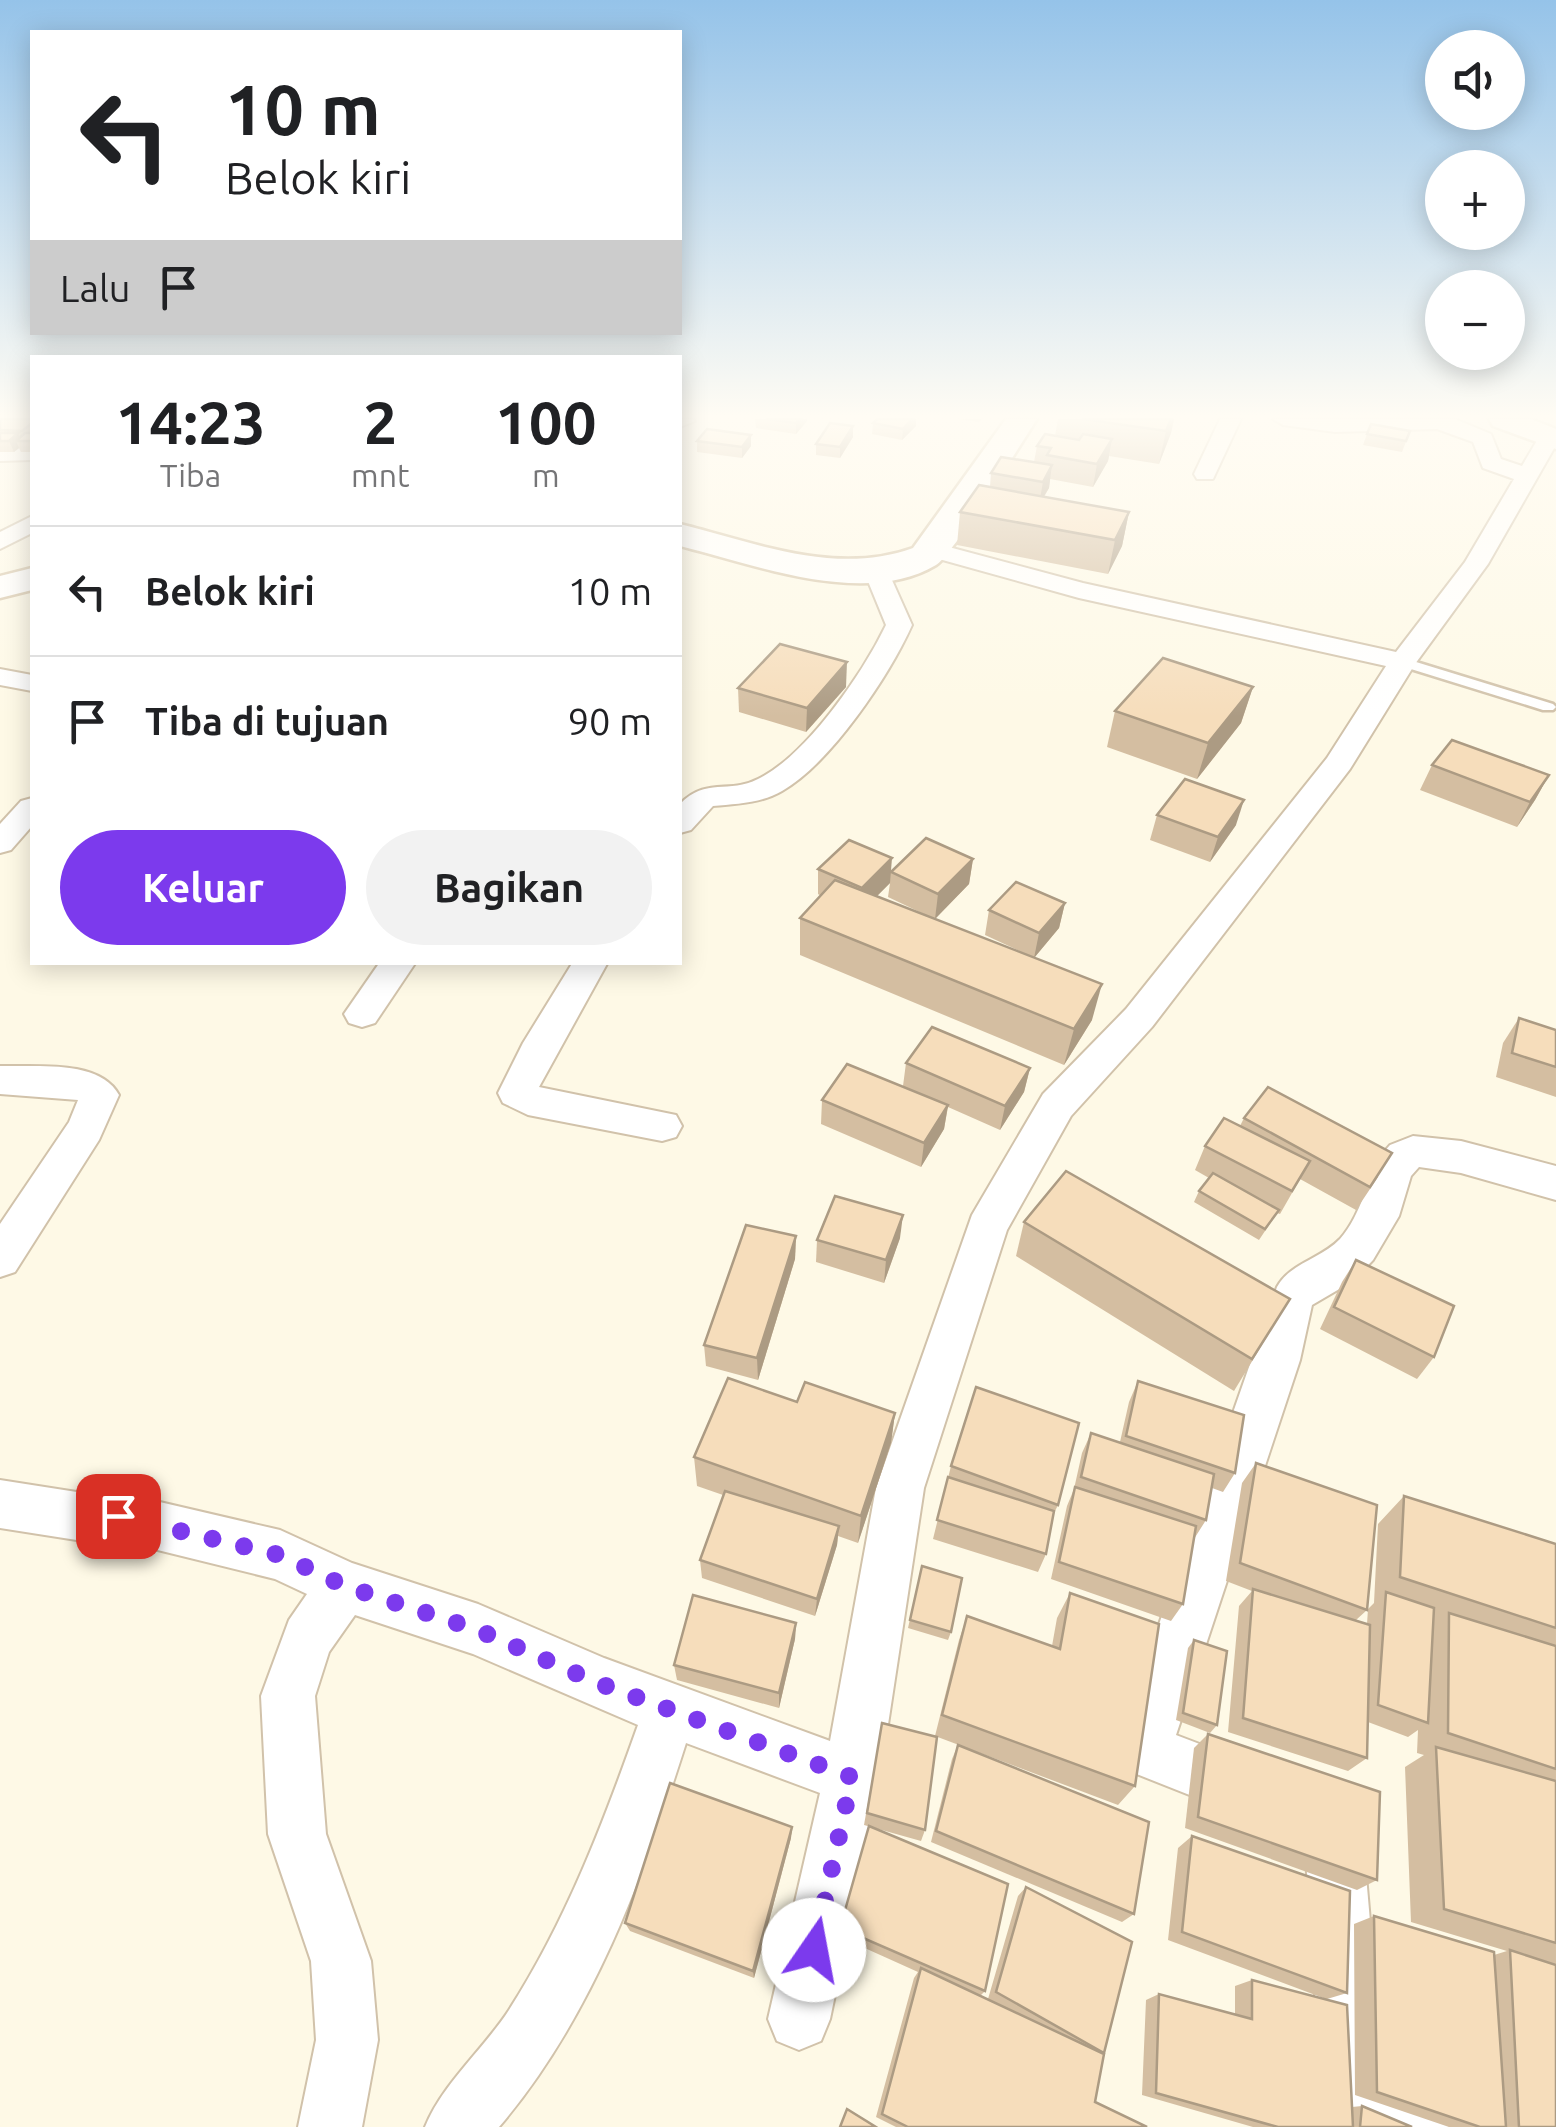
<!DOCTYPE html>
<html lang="id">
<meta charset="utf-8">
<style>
:root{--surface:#fff;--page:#f2f2f2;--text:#202124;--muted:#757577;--line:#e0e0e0;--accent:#7c3aed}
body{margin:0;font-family:Ubuntu,sans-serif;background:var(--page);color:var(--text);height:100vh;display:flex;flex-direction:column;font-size:38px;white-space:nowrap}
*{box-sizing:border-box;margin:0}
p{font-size:32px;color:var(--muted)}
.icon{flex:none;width:55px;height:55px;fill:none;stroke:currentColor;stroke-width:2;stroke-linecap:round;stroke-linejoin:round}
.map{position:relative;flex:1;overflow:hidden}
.side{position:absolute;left:30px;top:355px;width:652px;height:610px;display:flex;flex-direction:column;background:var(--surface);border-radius:0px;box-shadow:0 5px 25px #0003}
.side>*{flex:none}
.top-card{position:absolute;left:30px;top:30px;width:652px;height:305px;border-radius:0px;box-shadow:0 5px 25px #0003;background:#fff;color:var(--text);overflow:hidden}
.tools{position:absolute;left:1425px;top:30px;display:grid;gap:20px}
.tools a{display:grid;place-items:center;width:100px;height:100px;border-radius:50%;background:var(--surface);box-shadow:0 5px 25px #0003;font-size:50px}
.pin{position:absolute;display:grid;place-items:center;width:85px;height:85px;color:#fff;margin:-42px;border-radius:20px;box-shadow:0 5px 15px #0006}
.me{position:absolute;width:110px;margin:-55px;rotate:12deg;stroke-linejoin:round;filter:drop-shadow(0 0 8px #0008)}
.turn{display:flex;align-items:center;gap:35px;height:210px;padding:0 30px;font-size:45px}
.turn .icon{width:130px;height:130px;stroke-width:2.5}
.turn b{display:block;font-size:70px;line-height:85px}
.then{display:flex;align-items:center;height:95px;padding:0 30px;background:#0003;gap:20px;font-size:38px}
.eta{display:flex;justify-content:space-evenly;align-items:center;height:170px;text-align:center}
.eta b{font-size:60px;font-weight:600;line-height:70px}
.cta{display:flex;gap:20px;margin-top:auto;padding:20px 30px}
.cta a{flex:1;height:115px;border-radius:60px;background:var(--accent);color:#fff;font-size:40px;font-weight:600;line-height:115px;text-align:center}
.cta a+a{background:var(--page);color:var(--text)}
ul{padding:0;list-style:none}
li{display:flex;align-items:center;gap:30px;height:130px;padding:0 30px;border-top:2px solid var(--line)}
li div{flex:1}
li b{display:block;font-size:38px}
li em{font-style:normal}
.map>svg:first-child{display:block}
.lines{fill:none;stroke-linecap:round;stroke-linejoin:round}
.lane-casing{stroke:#d1c2aa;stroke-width:5}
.street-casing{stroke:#d1c2aa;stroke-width:4}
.secondary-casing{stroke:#d5c4a7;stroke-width:5}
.lane{fill:#fff;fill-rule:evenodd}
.street{fill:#fff;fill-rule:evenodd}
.secondary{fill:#fff;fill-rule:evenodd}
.wall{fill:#d4bea1;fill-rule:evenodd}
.shaded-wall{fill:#ac9b83}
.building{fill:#f6ddbb;stroke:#ac9b83;stroke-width:2.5}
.route{stroke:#7c3aed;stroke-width:18;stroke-dasharray:0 32.4}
</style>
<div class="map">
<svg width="1556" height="2127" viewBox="0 0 1556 2127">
<rect width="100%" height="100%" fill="#fef9e6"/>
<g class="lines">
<g class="lane-casing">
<polygon id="lane" points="1403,658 1553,704 1556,707 1553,710 1543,710 1398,665 1398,659"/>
</g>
<g class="street-casing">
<g id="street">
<polygon points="680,419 693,419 695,421 680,427"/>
<polygon points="1220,419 1241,419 1213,479 1197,479 1194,474"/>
<path d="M1273,419H1455L1491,434L1501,459L1522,466L1542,432H1556V445L1488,564L1415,664L1350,769L1152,1027L1071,1116L1007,1230L924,1488L880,1777L830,2019L821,2041L799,2050L777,2041L768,2019L820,1793L686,1743C643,1878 592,2018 499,2127H425C443,2083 483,2050 509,2010C566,1921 603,1824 638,1725L473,1654L355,1615L329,1652L315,1696L326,1834L371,1961L378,2040L362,2127H298L316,2040L311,1961L268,1834L261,1696L289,1620L307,1594L275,1579L117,1540L83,1541L0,1528V1480L83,1493L117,1492L280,1530L352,1563L478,1604L604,1658L830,1741L876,1488L972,1215L1043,1094L1126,1009L1327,758L1386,666L1079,598L921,554L918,549L930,542L1083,583L1396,652L1465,562L1514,479L1483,468L1473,442L1437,429L1335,432L1283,425Z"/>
<polygon points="0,447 32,448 32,460 0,461"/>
<polygon points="32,516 32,533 0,549 0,532"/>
<path d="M875,562L887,569L912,625C889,676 831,763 782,791C762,803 736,804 713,806L691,830L680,833V804C706,777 729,794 758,779C806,756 863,673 886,625L863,569Z"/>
<polygon points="0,669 32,675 32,691 0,685"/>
<polygon points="32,798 32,826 11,850 0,853 0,824 21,801"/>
<polygon points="380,962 416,962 375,1023 362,1027 349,1023 344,1014"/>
<polygon points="573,962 608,962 539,1087 676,1115 682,1126 676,1137 662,1141 528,1115 503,1103 498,1093 523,1043"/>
<path d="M0,1066C35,1067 100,1059 119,1095L99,1140L15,1272L0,1277V1224L69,1122L78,1100L0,1094Z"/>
<path d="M1413,1136L1461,1141L1556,1166V1200L1461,1173L1419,1167L1411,1176L1399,1216L1373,1260L1353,1281L1312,1305L1300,1360L1176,1735L1260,1767L1268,1787L1260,1807L1240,1815L1124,1769L1115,1750L1277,1287C1290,1263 1321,1259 1340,1239C1362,1214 1366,1181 1383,1153L1390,1145Z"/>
<polygon points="1326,1808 1354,1821 1363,1841 1384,2082 1440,2104 1449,2127 1337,2127 1331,2125 1322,2102 1306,1858 1297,1837 1306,1817"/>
</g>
</g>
<g class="secondary-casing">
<g id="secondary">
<path d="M1006,419H1037C1021,443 953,555 936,565C865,608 753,564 680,546V524C756,543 836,576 913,548Z"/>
<polygon points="1489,419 1531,419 1556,429 1556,449 1493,426"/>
<polygon points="32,568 32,590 0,598 0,576"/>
</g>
</g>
<use href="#lane" class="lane"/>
<use href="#street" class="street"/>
<use href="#secondary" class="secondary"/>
</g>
<g class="wall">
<polygon points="0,419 32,419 32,452 21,452 19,448 14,452 0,452"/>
<polygon points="755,419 807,419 807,421 796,434 756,428"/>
<polygon points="877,419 916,419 916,426 902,440 872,434 873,423"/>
<polygon points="958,419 982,419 979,422"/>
<polygon points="1058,419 1174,419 1171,433 1159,464 1109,456 1108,461 1093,487 1050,479 1049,488 1044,497 1129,512 1122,546 1108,574 957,545 960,512 990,487 991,473 1034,462 1037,446 1055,436"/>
<polygon points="1410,431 1402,452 1363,445 1367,434"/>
<polygon points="853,437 840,458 816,455 816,444"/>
<polygon points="697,441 751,446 742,458 697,452"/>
<polygon points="846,687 806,732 739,712 738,688"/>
<polygon points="1253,687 1241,723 1197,779 1107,747 1115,711"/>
<polygon points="1432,765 1549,775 1535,800 1517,827 1420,790"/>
<polygon points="1157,815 1236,825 1210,862 1150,840"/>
<path d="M973,859L969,884L935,919L1028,955L985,935L989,910L1065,903L1059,928L1034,958L1092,1020L1064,1065L800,955V918L821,896L818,894V869L891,872ZM890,883L888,897L928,916L877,896Z"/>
<polygon points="1519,1018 1556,1030 1556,1097 1496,1077 1503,1043"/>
<polygon points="906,1063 1030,1068 1024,1092 1000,1130 948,1107 944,1129 921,1167 821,1124 822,1100 903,1086"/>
<polygon points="1244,1118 1378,1177 1356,1210 1300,1179 1280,1214 1277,1213 1259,1240 1194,1202 1199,1191 1209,1178 1195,1170 1205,1146 1240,1126"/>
<polygon points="1024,1222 1290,1299 1234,1391 1016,1256"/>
<polygon points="796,1236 795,1259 758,1380 706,1366 704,1345"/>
<polygon points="900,1238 884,1283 816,1262 817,1240"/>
<polygon points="1356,1260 1434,1357 1417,1379 1320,1329 1342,1282"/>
<polygon points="1138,1381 1235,1473 1223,1492 1212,1488 1206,1520 1194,1539 1183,1604 1171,1621 1051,1579 1067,1506 1074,1489 1082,1453 1091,1433 1120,1442 1129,1402"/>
<polygon points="797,1402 895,1413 891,1443 858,1543 838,1536 837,1545 815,1616 702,1578 700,1560 723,1495 697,1486 694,1457"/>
<polygon points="1256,1463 1367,1610 1356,1620 1367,1624 1368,1609 1374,1603 1378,1524 1404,1496 1556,1544 1556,2127 1449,2127 1355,2095 1354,1924 1374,1916 1494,1955 1507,1951 1411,1922 1405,1767 1424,1755 1417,1753 1418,1730 1408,1737 1368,1722 1367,1758 1348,1771 1228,1732 1239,1606 1252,1591 1226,1581 1242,1483"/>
<polygon points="951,1466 1058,1505 1053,1515 1046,1554 1038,1572 933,1539"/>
<polygon points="922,1566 951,1632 948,1640 908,1628"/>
<polygon points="1070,1593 1135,1786 1118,1805 935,1736 959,1640 967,1616 1052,1646 1057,1618"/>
<polygon points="796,1623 795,1639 779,1708 677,1680 674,1665"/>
<polygon points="1194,1640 1217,1725 1210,1733 1176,1720 1188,1648"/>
<polygon points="882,1723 925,1830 921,1841 864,1825"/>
<polygon points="1208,1734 1377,1880 1357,1890 1185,1828 1194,1748"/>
<polygon points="958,1745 1134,1914 1122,1922 931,1842 952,1759"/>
<polygon points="869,1826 985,1991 980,1996 988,1999 1018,1896 1026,1887 1104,2053 1095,2102 1147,2127 896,2127 876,2117 914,1978 918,1972 838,1936"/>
<polygon points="792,1827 791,1838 754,1978 630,1931 625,1923"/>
<polygon points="1192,1836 1347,1993 1327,1999 1352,2107 1362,2106 1412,2127 1253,2127 1142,2095 1146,2000 1159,1994 1235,2015 1235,1986 1252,1980 1326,1999 1168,1940 1178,1848"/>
</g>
<g class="shaded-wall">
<polygon points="800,419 807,419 807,421 796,434 796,423"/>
<polygon points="912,419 916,419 916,426 902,440 903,429"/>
<polygon points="1171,419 1174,419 1171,433 1159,464 1166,431"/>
<polygon points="853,426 853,437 840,458 840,447"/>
<polygon points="18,433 22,441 16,441 19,448 14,452 9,441"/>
<polygon points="751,435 751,446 742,458 742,447"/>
<polygon points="1112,439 1108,461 1093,487 1097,464"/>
<polygon points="1052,465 1049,488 1039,504 1043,482"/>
<polygon points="1129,512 1122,546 1108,574 1115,540"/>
<polygon points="847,662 846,687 806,732 807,708"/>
<polygon points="1253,687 1241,723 1197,779 1208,743"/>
<polygon points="1549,775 1535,800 1517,827 1530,802"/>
<polygon points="1244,800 1236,825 1210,862 1218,837"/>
<polygon points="892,858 890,883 860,913 862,888"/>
<polygon points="973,859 969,884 935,919 938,894"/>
<polygon points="1065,903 1059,928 1034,958 1039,933"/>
<polygon points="1102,984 1092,1020 1064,1065 1074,1029"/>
<polygon points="1030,1068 1024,1092 1000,1130 1005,1106"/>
<polygon points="948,1105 944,1129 921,1167 924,1143"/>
<polygon points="903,1215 900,1238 884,1283 886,1260"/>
<polygon points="796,1236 795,1259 758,1380 757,1358"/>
<polygon points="895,1413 891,1443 858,1543 861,1516"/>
<polygon points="839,1526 837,1545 815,1616 817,1599"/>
<polygon points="796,1623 795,1639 779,1708 779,1693"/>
<polygon points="792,1827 791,1838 754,1978 753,1971"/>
</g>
<g class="building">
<polygon points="0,419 32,419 32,423 22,431 0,430"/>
<polygon points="766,419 800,419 796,423"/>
<polygon points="877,419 912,419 903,429 873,423"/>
<polygon points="1082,419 1171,419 1166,431"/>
<polygon points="830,423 853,426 840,447 816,444"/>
<polygon points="1371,424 1410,431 1406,441 1367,434"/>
<polygon points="707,429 751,435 742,447 697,441"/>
<polygon points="0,433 18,433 9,441 0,441"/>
<polygon points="25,433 32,433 32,441 16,441"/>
<polygon points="1045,434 1079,440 1083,434 1112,439 1097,464 1047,455 1051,448 1037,446"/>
<polygon points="1001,457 1052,465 1043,482 991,473"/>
<polygon points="979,485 1129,512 1115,540 960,512"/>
<polygon points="780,644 847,662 807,708 738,688"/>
<polygon points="1163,658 1253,687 1208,743 1115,711"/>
<polygon points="1452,740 1549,775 1530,802 1432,765"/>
<polygon points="1185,779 1244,800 1218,837 1157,815"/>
<polygon points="926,838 973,859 938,894 891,872"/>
<polygon points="849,840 892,858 862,888 818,869"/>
<polygon points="835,880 1102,984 1074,1029 800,918"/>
<polygon points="1016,882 1065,903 1039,933 989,910"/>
<polygon points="1519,1018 1556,1030 1556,1067 1512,1053"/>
<polygon points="932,1027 1030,1068 1005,1106 906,1063"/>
<polygon points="847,1064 948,1105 924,1143 822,1100"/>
<polygon points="1268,1087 1392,1153 1370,1187 1244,1118"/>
<polygon points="1224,1118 1310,1161 1292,1191 1205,1146"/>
<polygon points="1066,1171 1290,1299 1252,1359 1024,1222"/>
<polygon points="1213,1173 1279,1210 1265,1229 1199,1191"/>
<polygon points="835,1196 903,1215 886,1260 817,1240"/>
<polygon points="746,1225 796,1236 757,1358 704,1345"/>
<polygon points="1356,1260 1454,1306 1434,1357 1334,1307"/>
<polygon points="728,1378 797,1402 805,1382 895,1413 861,1516 694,1457"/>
<polygon points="1138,1381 1244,1415 1235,1473 1126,1436"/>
<polygon points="976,1387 1079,1423 1058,1505 951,1466"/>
<polygon points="1091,1433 1214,1474 1206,1520 1081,1477"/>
<polygon points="1256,1463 1377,1505 1367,1610 1240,1563"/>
<polygon points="948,1477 1054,1511 1046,1554 937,1520"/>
<polygon points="1075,1487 1196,1526 1183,1604 1059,1562"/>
<polygon points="725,1491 839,1526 817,1599 700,1560"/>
<polygon points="1404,1496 1556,1544 1556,1628 1400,1577"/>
<polygon points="922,1566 962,1578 951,1632 910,1620"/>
<polygon points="1253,1589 1370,1625 1367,1758 1243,1718"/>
<polygon points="1386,1592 1434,1608 1428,1723 1378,1705"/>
<polygon points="1070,1593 1159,1624 1135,1786 942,1715 967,1616 1060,1649"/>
<polygon points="693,1595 796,1623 779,1693 674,1665"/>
<polygon points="1449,1613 1556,1646 1556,1769 1448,1733"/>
<polygon points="1194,1640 1227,1651 1217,1725 1183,1713"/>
<polygon points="882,1723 937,1737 925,1830 867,1813"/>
<polygon points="1208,1734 1380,1792 1377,1880 1198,1817"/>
<polygon points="958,1745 1149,1822 1134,1914 936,1831"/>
<polygon points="1436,1747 1556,1781 1556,1943 1444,1909"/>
<polygon points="670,1783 792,1827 753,1971 625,1923"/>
<polygon points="869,1826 1008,1884 985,1991 840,1928"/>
<polygon points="1192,1836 1350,1891 1347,1993 1182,1932"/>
<polygon points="1026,1887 1132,1942 1104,2053 996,1992"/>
<polygon points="1374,1916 1494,1952 1506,2127 1480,2127 1377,2092"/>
<polygon points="1510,1950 1556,1965 1556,2127 1519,2127"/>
<polygon points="921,1968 1104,2054 1095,2102 1147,2127 908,2127 882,2114"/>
<polygon points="1252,1980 1347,2005 1353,2127 1278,2127 1156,2093 1159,1994 1252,2019"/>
<polygon points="1362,2106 1412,2127 1360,2127"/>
<polygon points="847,2109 876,2127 840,2127"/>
</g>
<linearGradient id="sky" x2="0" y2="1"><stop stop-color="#95c3e9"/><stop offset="0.58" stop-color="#fffcf4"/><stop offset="1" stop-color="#fffcf4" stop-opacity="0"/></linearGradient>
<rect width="1556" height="717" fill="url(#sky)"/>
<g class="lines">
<polyline class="route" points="118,1516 280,1555 345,1586 478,1630 598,1683 852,1777 814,1950"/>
</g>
</svg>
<div class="tools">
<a><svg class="icon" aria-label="sound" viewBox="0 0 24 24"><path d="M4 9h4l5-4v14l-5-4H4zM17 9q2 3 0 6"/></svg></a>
<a>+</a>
<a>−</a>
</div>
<div class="pin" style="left:118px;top:1516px;background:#d93025"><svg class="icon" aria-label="arrive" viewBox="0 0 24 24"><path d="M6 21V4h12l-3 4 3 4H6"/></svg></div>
<svg class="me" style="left:814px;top:1950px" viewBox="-20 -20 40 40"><circle r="19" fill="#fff"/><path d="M0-13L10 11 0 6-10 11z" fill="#7c3aed"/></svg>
<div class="top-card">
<div class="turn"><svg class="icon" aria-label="left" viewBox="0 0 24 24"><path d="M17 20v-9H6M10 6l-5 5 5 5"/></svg><div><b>10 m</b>Belok kiri</div></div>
<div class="then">Lalu<svg class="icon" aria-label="arrive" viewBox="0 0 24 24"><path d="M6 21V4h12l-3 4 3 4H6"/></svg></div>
</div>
<section class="side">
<div class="eta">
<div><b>14:23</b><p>Tiba</p></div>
<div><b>2</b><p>mnt</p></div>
<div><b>100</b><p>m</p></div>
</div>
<ul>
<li><svg class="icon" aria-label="left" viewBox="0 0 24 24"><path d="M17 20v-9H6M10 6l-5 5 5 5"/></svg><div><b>Belok kiri</b></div><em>10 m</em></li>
<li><svg class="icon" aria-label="arrive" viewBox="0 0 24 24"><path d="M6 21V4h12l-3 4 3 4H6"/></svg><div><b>Tiba di tujuan</b></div><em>90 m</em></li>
</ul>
<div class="cta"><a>Keluar</a><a>Bagikan</a></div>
</section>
</div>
